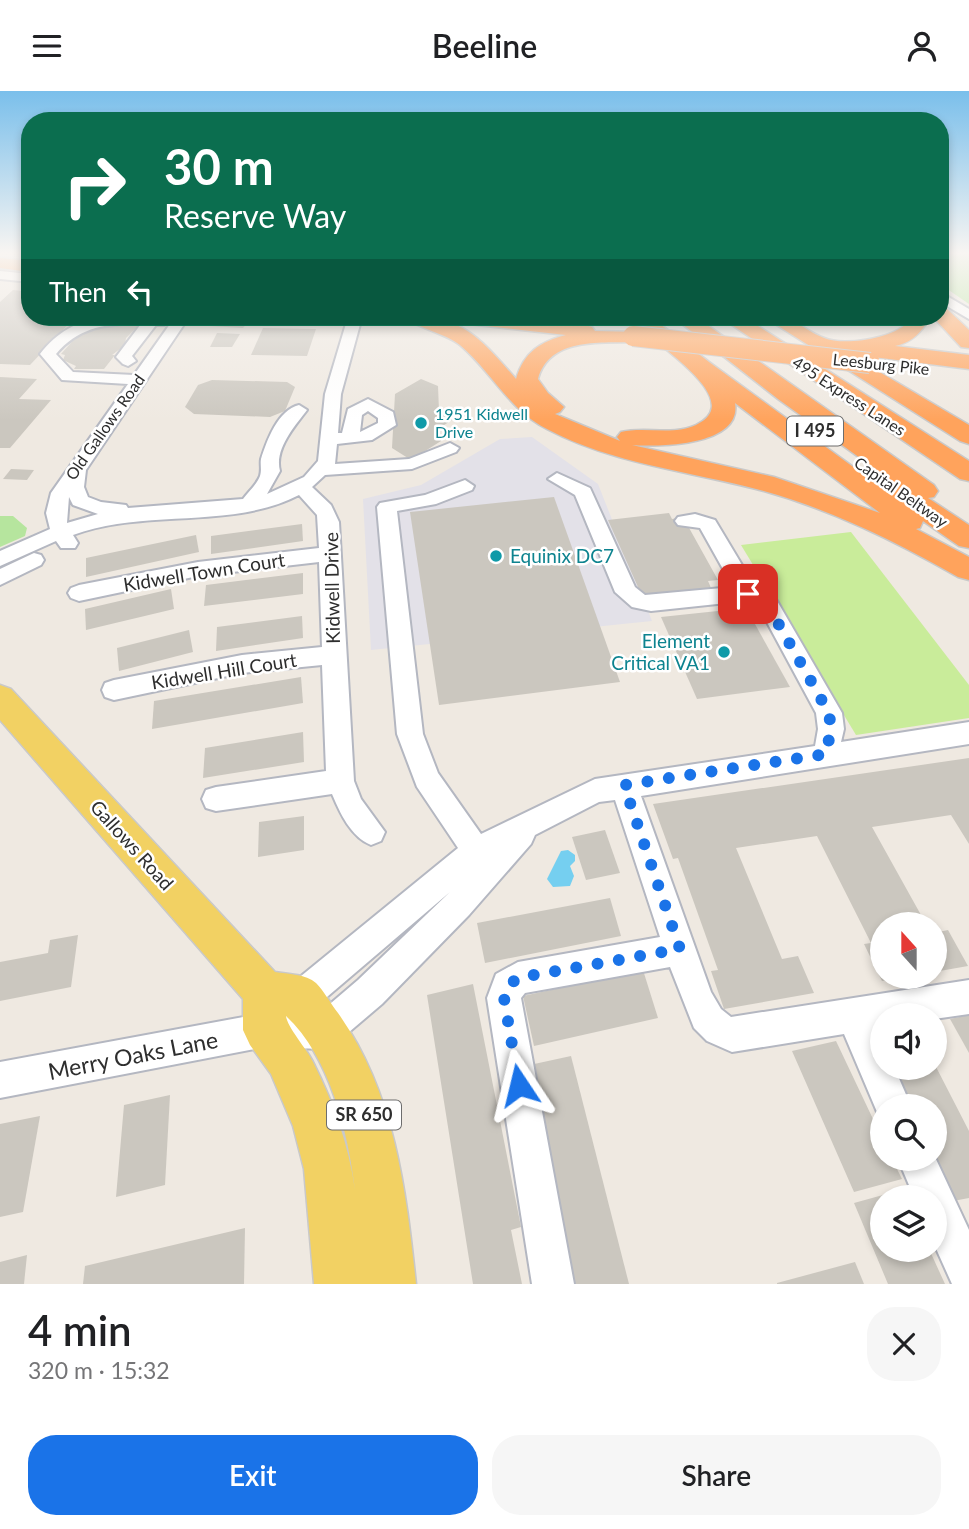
<!DOCTYPE html>
<meta charset="utf-8">
<style>
:root{--surface:#fff;--page:#f6f6f6;--text:#202124;--muted:#757577;--accent:#1a73e8}
body{margin:0;font-family:Lato,sans-serif;background:var(--page);color:var(--text);height:100vh;display:flex;flex-direction:column;font-size:26px;white-space:nowrap}
*{box-sizing:border-box;margin:0}
p{font-size:23px;color:var(--muted)}
.icon{flex:none;width:38px;height:38px;fill:none;stroke:currentColor;stroke-width:2;stroke-linecap:round;stroke-linejoin:round}
.map{position:relative;height:1193px;overflow:hidden}
.side{display:flex;flex-direction:column;background:var(--surface);flex:1}
.side>*{flex:none}
.hud{position:absolute;left:21px;top:21px;width:928px;height:214px;border-radius:28px;box-shadow:0 4px 10px #0003;background:#0b6e4f;color:#fff;overflow:hidden}
.needle{width:46px;rotate:339deg}
.buttons{position:absolute;left:870px;top:821px;display:grid;gap:14px}
.buttons a{display:grid;place-items:center;width:77px;height:77px;border-radius:50%;background:var(--surface);box-shadow:0 4px 10px #0003;font-size:35px}
.pin{position:absolute;display:grid;place-items:center;width:60px;height:60px;color:#fff;margin:-30px;border-radius:14px;box-shadow:0 4px 10px #0006}
.me{position:absolute;width:77px;margin:-38px;rotate:350deg;stroke-linejoin:round;filter:drop-shadow(0 0 5px #0008)}
.turn{display:flex;align-items:center;gap:24px;height:147px;padding:0 28px;font-size:32px}
.turn .icon{width:91px;height:91px;stroke-width:2.5}
.turn b{display:block;font-size:49px;line-height:60px}
.then{display:flex;align-items:center;height:66px;padding:0 28px;background:#0003;gap:14px;font-size:26px}
.round{display:grid;place-items:center;flex:none;width:74px;height:74px;border-radius:28px;background:var(--page)}
.headline{display:flex;align-items:center;justify-content:space-between;height:119px;padding:0 28px}
h1{font-size:42px;font-weight:600;line-height:52px}
.cta{display:flex;gap:14px;margin-top:auto;padding:14px 28px}
.cta a{flex:1;height:80px;border-radius:28px;background:var(--accent);color:#fff;font-size:28px;font-weight:600;line-height:80px;text-align:center}
.cta a+a{background:var(--page);color:var(--text)}
header{display:flex;justify-content:space-between;align-items:center;height:91px;padding:0 28px;background:var(--surface);font-size:32px;font-weight:600}
.map>svg:first-child{display:block}
.industrial{fill:#e3e1e8}
.green{fill:#b6e59e}
.pitch{fill:#c9ec9a}
.water{fill:#75cff0}
.building{fill:#cbc7bf}
.lines{fill:none;stroke-linecap:round;stroke-linejoin:round}
.minor-casing{stroke:#b4b7c1;stroke-width:4}
.major-casing{stroke:#c9c9c9;stroke-width:3}
.highway-casing{stroke:#c9c9c9;stroke-width:3}
.minor{fill:#fff;fill-rule:evenodd}
.major{fill:#f2d163;fill-rule:evenodd}
.highway{fill:#ffa35c;fill-rule:evenodd}
.highway-bridge-casing{stroke:#c9c9c9;stroke-width:22;stroke-linecap:butt}
.highway-bridge{stroke:#ffa35c;stroke-width:20}
.route{stroke:#1a73e8;stroke-width:12;stroke-dasharray:0 21.6}
.culture-dot{fill:#0f9aa8;stroke:#fff;stroke-width:2.5}
.labels{text-anchor:middle;stroke-width:5;stroke-linejoin:round;paint-order:stroke}
.far-street-label{font-size:16px;fill:#2e2e2e;stroke:#fff}
.far-culture-label{font-size:16px;fill:#0d838f;stroke:#fff;text-anchor:start}
.shield{fill:#fff;stroke:#6d6d6d;stroke-width:2}
.shield-label{font-size:18px;font-weight:bold;fill:#2e2e2e}
.culture-label{font-size:19px;fill:#0d838f;stroke:#fff;text-anchor:start}
.street-label{font-size:19px;fill:#2e2e2e;stroke:#fff}
.near-street-label{font-size:23px;fill:#2e2e2e;stroke:#fff}
</style>
<header><svg class="icon" aria-label="menu" viewBox="0 0 24 24"><path d="M4 6h16M4 12h16M4 18h16"/></svg>Beeline<svg class="icon" aria-label="person" viewBox="0 0 24 24"><circle cx="12" cy="8" r="4"/><path d="M4 21q1-7 8-7t8 7"/></svg></header>
<div class="map">
<svg width="969" height="1193" viewBox="0 0 969 1193">
<rect width="100%" height="100%" fill="#efe9e1"/>
<polygon class="industrial" points="532,346 598,393 652,530 371,559 363,408 421,394 500,348"/>
<g class="green">
<polygon points="940,163 969,164 969,213 940,193"/>
<polygon points="0,425 13,425 27,437 25,445 0,456"/>
</g>
<polygon class="pitch" points="851,441 969,594 969,627 856,644 741,454"/>
<polygon class="water" points="568,759 575,764 575,770 570,775 574,785 570,795 553,796 547,788 561,760"/>
<g class="building">
<polygon points="13,199 30,201 30,226 75,226 30,274 0,273 0,211"/>
<polygon points="215,226 241,226 238,231 242,228 251,228 243,237 209,235"/>
<polygon points="112,234 139,234 126,247 125,254 112,264 115,264 104,278 74,278 76,275 63,269 65,264 61,263 78,244"/>
<polygon points="263,237 316,238 307,265 251,264"/>
<polygon points="217,242 240,243 232,256 210,256"/>
<polygon points="0,286 37,288 19,308 51,309 10,357 0,357"/>
<polygon points="421,288 438,295 439,320 455,327 441,336 441,350 411,369 392,357 395,303"/>
<polygon points="212,289 287,291 295,296 285,320 270,326 194,323 185,316 198,294"/>
<polygon points="11,378 34,379 27,389 3,388"/>
<polygon points="554,406 620,591 439,614 410,421"/>
<polygon points="669,422 672,428 683,426 718,489 708,490 711,497 642,505 608,429"/>
<polygon points="302,433 303,450 211,463 211,445"/>
<polygon points="196,444 199,461 86,486 86,467"/>
<polygon points="303,482 303,503 204,515 206,494"/>
<polygon points="171,498 174,518 86,539 85,518"/>
<polygon points="746,517 790,596 697,608 661,526"/>
<polygon points="302,525 303,547 216,560 217,536"/>
<polygon points="189,539 193,561 119,580 117,557"/>
<polygon points="301,586 303,612 152,638 154,610"/>
<polygon points="303,641 304,671 203,687 205,657"/>
<polygon points="969,667 969,753 951,724 872,736 926,833 882,833 882,886 901,887 882,890 864,853 871,852 817,745 736,757 782,868 798,865 814,902 724,918 711,880 718,879 678,767 673,768 653,713"/>
<polygon points="304,725 304,759 258,766 259,731"/>
<polygon points="605,739 620,782 586,789 572,746"/>
<polygon points="610,807 621,845 485,872 477,832"/>
<polygon points="948,839 968,875 934,881 934,842"/>
<polygon points="78,844 71,896 0,910 0,871 48,862 50,849"/>
<polygon points="643,879 658,927 534,955 523,905"/>
<polygon points="473,893 521,1136 511,1139 522,1193 473,1193 427,904"/>
<polygon points="969,924 969,962 950,928"/>
<polygon points="836,950 882,1047 882,1068 892,1068 902,1088 854,1101 792,960"/>
<polygon points="571,965 629,1193 571,1193 525,975"/>
<polygon points="934,972 969,1040 969,1107 953,1110 933,1068 934,1015 908,1015 890,976 934,976"/>
<polygon points="170,1004 165,1094 116,1106 124,1014"/>
<polygon points="40,1025 23,1121 0,1126 0,1033"/>
<polygon points="901,1099 904,1106 882,1106 882,1158 929,1158 945,1193 888,1193 854,1112"/>
<polygon points="245,1137 244,1193 83,1193 85,1175"/>
<polygon points="27,1164 24,1193 0,1193 0,1171"/>
<polygon points="855,1171 864,1193 777,1193 777,1192"/>
</g>
<g class="lines">
<g class="minor-casing">
<g id="minor">
<polygon points="0,180 30,183 30,191 0,188"/>
<polygon points="940,201 969,218 969,228 940,211"/>
<path d="M105,226H164L171,230L164,234H156L132,265L136,270L128,275L123,273L116,266L141,233C107,232 79,236 56,263L73,281L134,284L175,226H189L86,379L84,396L88,406L101,411L126,414L128,417L243,408C249,400 257,393 260,385C262,378 260,374 261,368C267,349 278,319 299,314L307,319C295,335 274,358 280,380L267,403L304,386L318,370L325,303L348,226H362L341,303L338,342H342L348,318L368,308L393,321L396,334L372,349L337,353L335,373L409,368L450,352L459,357L456,361L412,378L325,384L312,396L331,414L339,431L354,690L361,708L385,741L381,750L371,754C351,746 340,722 332,703L216,720L206,717L202,708L206,699L216,696L326,680L322,574L242,582L114,609L105,606L102,599L105,592L114,589L242,564L322,556L319,471L198,485L79,510L71,507L68,502L71,497L79,494L198,471L319,457L317,424L299,404C232,439 144,417 73,444L78,452L75,457H61L56,450L0,475V460L50,438L46,422L51,402L128,293L62,289L40,263C57,241 77,230 105,226ZM368,320L378,327V332L360,341L362,324ZM69,406L73,414L98,423L67,432Z"/>
<path d="M557,382L590,397L635,496L645,504L733,496L700,437L678,434L675,430L678,426L695,423L715,429L754,494L769,496L842,622L844,638L841,651L969,631V653L641,705L711,901L721,918L731,926L969,889V923L934,928V924H882V937L876,938L882,950V976H894L911,1015H882L880,1028L844,943L732,961L707,950L694,937L670,876L525,902L521,907L574,1193H532L487,907L496,883L518,871L660,846L615,709L599,711L535,744L531,753L469,824L382,913L335,953L323,958L265,956L0,1007V971L265,922H277L274,915L279,903L458,757L417,696L397,643L377,416L380,412L425,404L465,389L474,395L472,399L436,413L397,420L423,643L438,682L481,743L595,688L815,655L818,638L816,622L755,509L651,520L632,516L615,501L575,404L548,388ZM450,801L358,889L317,924L307,923Z"/>
<polygon points="34,462 41,464 44,469 41,474 0,494 0,478"/>
<polygon points="934,1064 969,1139 969,1193 952,1193 934,1153 934,1106 914,1106 898,1068 934,1068"/>
</g>
</g>
<g class="major-casing">
<path id="major" d="M0,594L11,598L275,881C287,883 306,883 316,892C324,900 331,913 338,922C395,1002 406,1099 416,1193H314L304,1078L293,1035L271,983L250,954L243,939V908L0,629ZM286,925C330,966 348,1041 355,1099C349,1054 333,1011 313,971C307,958 287,936 286,925Z"/>
</g>
<g class="highway-casing">
<g id="highway">
<polygon points="0,167 30,170 30,181 0,177"/>
<polygon points="940,216 947,218 969,239 969,257 961,256 933,226 940,226"/>
<path d="M404,226C462,223 480,247 516,288C524,261 540,251 566,244L460,232L453,230L450,226H513L585,234L592,236L595,240L640,241L644,245L640,249L633,251C598,252 549,247 538,288L548,302L564,316L560,321L555,323L620,350L617,346L621,341C645,335 672,345 696,334C752,308 643,247 629,226H651L709,271L882,397L885,391L892,390L778,308L673,226H696L934,394L938,400L934,406L928,407L969,434V457L959,455L923,430L920,437L916,438L969,466V489L958,486C895,450 830,418 760,399C689,380 613,373 547,338C509,319 491,280 460,254C447,243 410,234 404,226ZM735,312L880,422L774,386L632,354C659,356 742,355 735,312Z"/>
<polygon points="720,226 744,226 969,370 969,390 960,388"/>
<path d="M764,226C797,224 797,236 824,247C843,255 890,248 906,233L905,226H925L926,233C918,245 909,252 895,255L969,264V278L849,263L969,334V353L960,350Z"/>
</g>
</g>
<use href="#minor" class="minor"/>
<use href="#major" class="major"/>
<use href="#highway" class="highway"/>
<g class="highway-bridge-casing">
<polyline id="highway-bridge" points="633,245 870,272"/>
</g>
<use href="#highway-bridge" class="highway-bridge"/>
</g>
<linearGradient id="sky" x2="0" y2="1"><stop stop-color="#7abfeb"/><stop offset="0.49" stop-color="#f8f5f2"/><stop offset="1" stop-color="#f8f5f2" stop-opacity="0"/></linearGradient>
<rect width="969" height="330" fill="url(#sky)"/>
<g class="lines">
<polyline class="route" points="519,994 504,907 509,895 517,887 680,858 624,694 826,663 831,638 829,622 761,502 748,503"/>
</g>
<g class="culture-dot">
<circle cx="421" cy="332" r="7"/>
<circle cx="496" cy="465" r="7"/>
<circle cx="724" cy="561" r="7"/>
</g>
<g class="labels">
<g class="far-street-label">
<text transform="translate(881 273) rotate(6)" y="6">Leesburg Pike</text>
<text transform="translate(849 305) rotate(33)" y="6">495 Express Lanes</text>
<text transform="translate(105 336) rotate(-55)" y="6">Old Gallows Road</text>
<text transform="translate(901 401) rotate(35)" y="6">Capital Beltway</text>
</g>
<g class="far-culture-label">
<text x="435" y="329">1951 Kidwell<tspan x="435" dy="18">Drive</tspan></text>
</g>
<g class="shield">
<rect x="787" y="325.5" width="56" height="29" rx="5"/>
<rect x="327" y="1009.5" width="74" height="29" rx="5"/>
</g>
<g class="shield-label">
<text x="815" y="346">I 495</text>
<text x="364" y="1030">SR 650</text>
</g>
<g class="culture-label">
<text x="510" y="472">Equinix DC7</text>
<text x="710" y="557" text-anchor="end">Element<tspan x="710" dy="22">Critical VA1</tspan></text>
</g>
<g class="street-label">
<text transform="translate(204 481) rotate(-9)" y="7">Kidwell Town Court</text>
<text transform="translate(332 497) rotate(-91)" y="7">Kidwell Drive</text>
<text transform="translate(224 580) rotate(-9)" y="7">Kidwell Hill Court</text>
<text transform="translate(132 754) rotate(48)" y="7">Gallows Road</text>
</g>
<g class="near-street-label">
<text transform="translate(133 965) rotate(-11)" y="8">Merry Oaks Lane</text>
</g>
</g>
</svg>
<div class="buttons">
<a><svg class="needle" viewBox="-14 -14 28 28"><path d="M0-13l5 13h-10z" fill="#e53935"/><path d="M0 13l5-13h-10z" fill="#757577"/></svg></a>
<a><svg class="icon" aria-label="sound" viewBox="0 0 24 24"><path d="M4 9h4l5-4v14l-5-4H4zM17 9q2 3 0 6"/></svg></a>
<a><svg class="icon" aria-label="search" viewBox="0 0 24 24"><circle cx="10" cy="10" r="6"/><path d="M15 15l6 6"/></svg></a>
<a><svg class="icon" aria-label="layers" viewBox="0 0 24 24"><path d="M12 4l9 5-9 5-9-5zM3 14l9 5 9-5"/></svg></a>
</div>
<div class="pin" style="left:748px;top:503px;background:#d93025"><svg class="icon" aria-label="arrive" viewBox="0 0 24 24"><path d="M6 21V4h12l-3 4 3 4H6"/></svg></div>
<svg class="me" style="left:519px;top:994px" viewBox="-20 -20 40 40"><path d="M0-17L14 15 0 8-14 15z" fill="#1a73e8" stroke="#fff" stroke-width="4"/></svg>
<div class="hud">
<div class="turn"><svg class="icon" aria-label="right" viewBox="0 0 24 24"><path d="M7 20v-9h11M14 6l5 5-5 5"/></svg><div><b>30 m</b>Reserve Way</div></div>
<div class="then">Then<svg class="icon" aria-label="left" viewBox="0 0 24 24"><path d="M17 20v-9H6M10 6l-5 5 5 5"/></svg></div>
</div>
</div>
<section class="side">
<div class="headline"><div><h1>4 min</h1><p>320 m · 15:32</p></div><a class="round"><svg class="icon" aria-label="close" viewBox="0 0 24 24"><path d="M6 6l12 12M18 6L6 18"/></svg></a></div>
<div class="cta"><a>Exit</a><a>Share</a></div>
</section>
